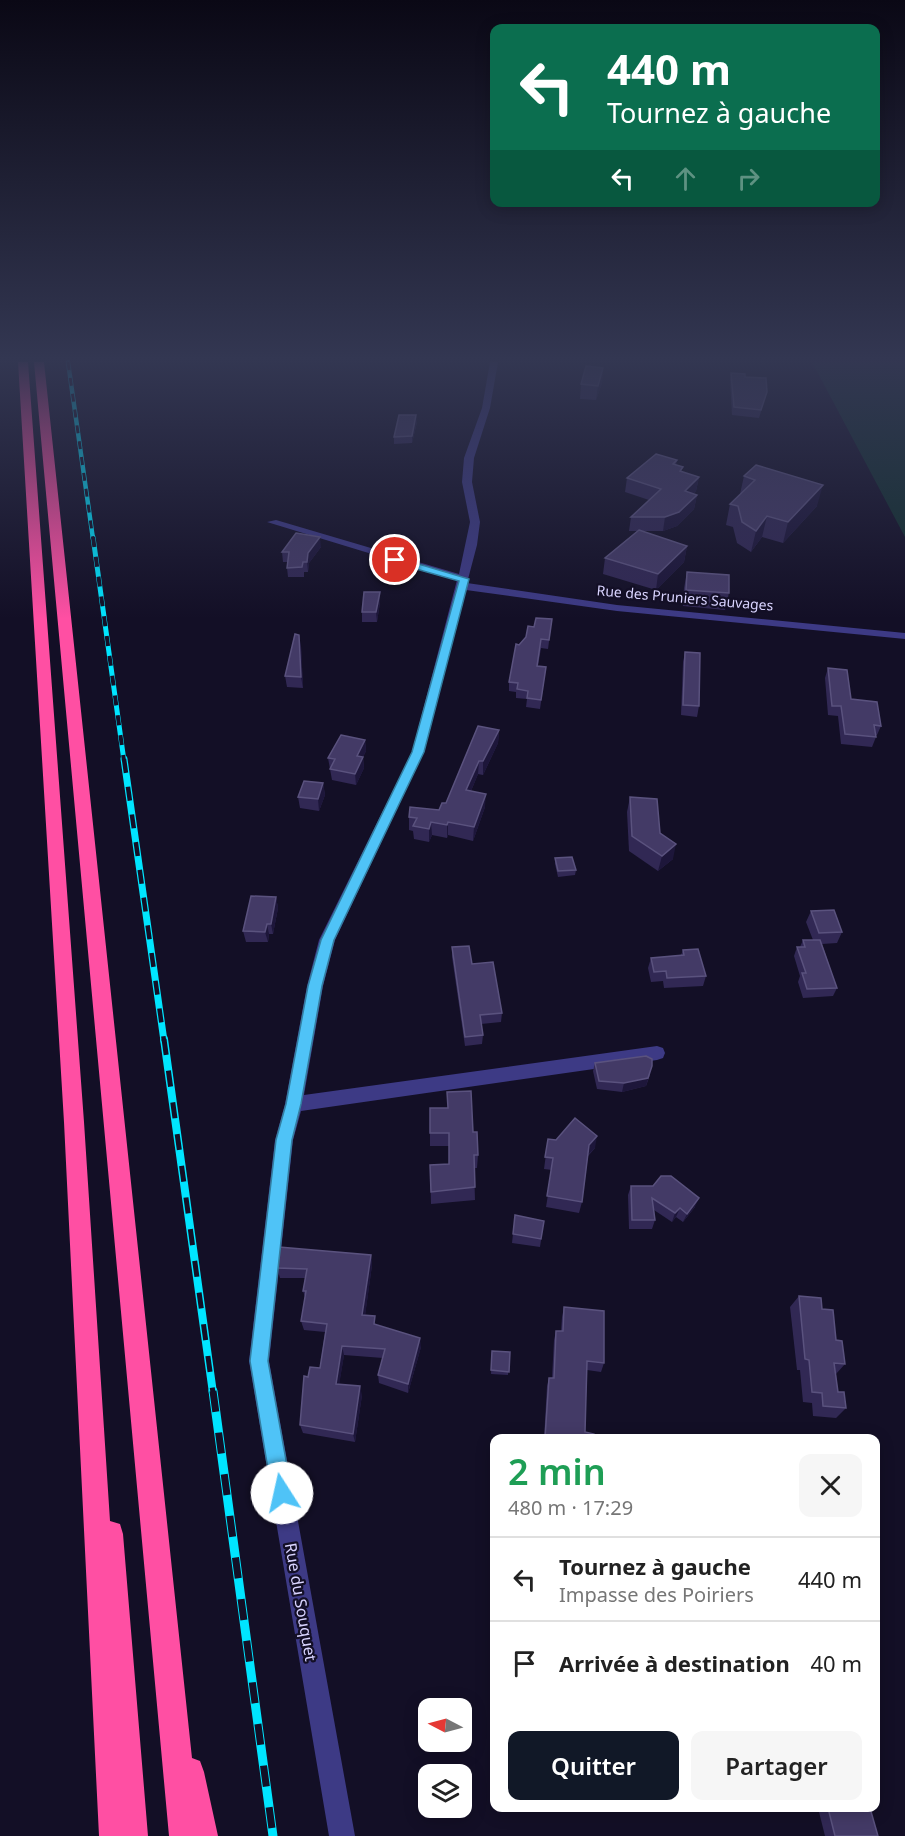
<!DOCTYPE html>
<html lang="fr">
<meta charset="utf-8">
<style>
:root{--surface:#fff;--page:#f6f6f6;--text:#222;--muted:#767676;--line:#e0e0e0;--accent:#111827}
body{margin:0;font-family:"Noto Sans",sans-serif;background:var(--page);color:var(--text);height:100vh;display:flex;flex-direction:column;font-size:22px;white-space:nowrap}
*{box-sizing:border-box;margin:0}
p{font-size:20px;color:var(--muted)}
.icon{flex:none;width:33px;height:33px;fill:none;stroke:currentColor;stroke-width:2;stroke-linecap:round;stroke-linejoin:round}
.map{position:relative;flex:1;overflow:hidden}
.sheet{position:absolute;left:490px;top:1434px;width:390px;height:378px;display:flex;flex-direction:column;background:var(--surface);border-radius:12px;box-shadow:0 3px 15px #0003}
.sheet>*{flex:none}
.guide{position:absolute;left:490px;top:24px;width:390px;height:183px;border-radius:12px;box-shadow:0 3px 15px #0003;background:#0b6e4f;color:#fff;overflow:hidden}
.needle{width:39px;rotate:276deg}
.controls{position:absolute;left:418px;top:1698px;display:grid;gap:12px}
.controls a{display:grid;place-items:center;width:54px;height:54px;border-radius:12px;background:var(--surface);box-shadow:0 3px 15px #0003;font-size:30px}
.pin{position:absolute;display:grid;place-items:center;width:51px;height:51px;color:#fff;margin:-26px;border:3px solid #fff;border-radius:50%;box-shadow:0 2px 6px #0007}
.me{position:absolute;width:66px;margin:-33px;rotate:350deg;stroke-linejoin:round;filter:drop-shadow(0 0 4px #0008)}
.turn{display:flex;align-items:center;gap:21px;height:126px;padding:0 18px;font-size:27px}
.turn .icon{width:78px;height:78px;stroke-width:2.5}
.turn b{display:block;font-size:42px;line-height:51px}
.lanes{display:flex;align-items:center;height:57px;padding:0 18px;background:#0003;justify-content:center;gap:30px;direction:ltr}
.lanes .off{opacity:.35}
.round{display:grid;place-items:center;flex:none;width:63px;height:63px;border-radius:12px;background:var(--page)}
.headline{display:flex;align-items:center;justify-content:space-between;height:102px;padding:0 18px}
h1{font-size:36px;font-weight:600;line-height:45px;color:#1e9e55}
.button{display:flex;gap:12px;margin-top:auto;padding:12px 18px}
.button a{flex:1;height:69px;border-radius:12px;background:var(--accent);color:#fff;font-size:24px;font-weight:600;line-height:69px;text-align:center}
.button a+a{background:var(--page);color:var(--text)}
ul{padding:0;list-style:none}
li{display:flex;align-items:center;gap:18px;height:84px;padding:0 18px;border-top:2px solid var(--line)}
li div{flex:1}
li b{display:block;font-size:22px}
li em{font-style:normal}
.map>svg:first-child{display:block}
.green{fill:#12302f}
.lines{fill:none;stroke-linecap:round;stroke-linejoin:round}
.minor{fill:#3d3a85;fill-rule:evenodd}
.highway{fill:#ff4fa3;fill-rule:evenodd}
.rail-far4-casing{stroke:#00e5ff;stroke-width:4.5}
.rail-far3-casing{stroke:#00e5ff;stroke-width:5}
.rail-far2-casing{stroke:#00e5ff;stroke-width:7}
.rail-far1-casing{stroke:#00e5ff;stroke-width:8}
.rail-casing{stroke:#00e5ff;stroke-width:9}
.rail-far4{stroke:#130f26;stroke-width:3;stroke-dasharray:8;stroke-linecap:butt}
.rail-far3{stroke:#130f26;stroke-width:4;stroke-dasharray:10;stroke-linecap:butt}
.rail-far2{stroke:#130f26;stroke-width:4.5;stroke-dasharray:14;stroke-linecap:butt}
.rail-far1{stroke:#130f26;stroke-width:5;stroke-dasharray:16;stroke-linecap:butt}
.rail{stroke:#130f26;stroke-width:7;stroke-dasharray:21;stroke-linecap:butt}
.wall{fill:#312854}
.shaded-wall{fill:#1d163a}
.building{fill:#433a66;stroke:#5a527e;stroke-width:1.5}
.route{fill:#4fc3f7;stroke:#337fa1;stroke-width:1.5}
.labels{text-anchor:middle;stroke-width:4.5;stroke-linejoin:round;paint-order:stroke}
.far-street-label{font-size:14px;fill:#d9d4ff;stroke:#130f26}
.street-label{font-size:16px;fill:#d9d4ff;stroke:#130f26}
</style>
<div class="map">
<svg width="905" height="1836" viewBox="0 0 905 1836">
<rect width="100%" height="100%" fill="#130f26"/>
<polygon class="green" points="812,362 905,362 905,537"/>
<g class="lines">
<polygon class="minor" points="490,362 498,362 490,408 474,458 472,482 480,522 477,545 467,583 617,605 905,633 905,639 617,611 466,590 424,752 335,940 323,986 304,1095 657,1046 663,1048 665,1053 663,1058 657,1060 301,1111 293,1140 269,1361 355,1836 329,1836 249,1361 275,1140 285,1104 307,986 319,940 412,752 457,580 267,522 276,520 459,574 470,522 462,482 464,458 482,408"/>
<g class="highway">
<polygon points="18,362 28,362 84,1122 110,1521 120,1524 123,1534 148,1836 99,1836 64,1122"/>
<polygon points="34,362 44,362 192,1758 200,1761 204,1772 218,1836 169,1836"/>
</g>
<g class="rail-far4-casing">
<polyline id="rail-far4" points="68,362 93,539"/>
</g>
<g class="rail-far3-casing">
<polyline id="rail-far3" points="93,537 124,761"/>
</g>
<g class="rail-far2-casing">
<polyline id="rail-far2" points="124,759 164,1041"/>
</g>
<g class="rail-far1-casing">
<polyline id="rail-far1" points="164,1039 213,1393"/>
</g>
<g class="rail-casing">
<polyline id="rail" points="213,1391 273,1836"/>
</g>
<use href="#rail-far4" class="rail-far4"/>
<use href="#rail-far3" class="rail-far3"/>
<use href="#rail-far2" class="rail-far2"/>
<use href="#rail-far1" class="rail-far1"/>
<use href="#rail" class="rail"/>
</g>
<g class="wall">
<polygon points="603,368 602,383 596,400 580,399 581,384"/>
<polygon points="731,373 745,377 767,392 759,418 732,415 730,380"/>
<polygon points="417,422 412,443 394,444 394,437"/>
<polygon points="677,460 676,465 683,472 699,477 696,491 693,494 697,495 694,509 677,526 663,531 642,531 687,546 684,562 656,590 603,574 605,558 637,531 629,531 631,517 649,500 625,492 627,478"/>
<polygon points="756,465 817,506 783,543 762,537 751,552 737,543 733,527 726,525 730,504 740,494 744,476"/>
<polygon points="321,547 309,563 308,572 304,572 304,577 288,577 287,568 288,562 283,562 282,552"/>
<polygon points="687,572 729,593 725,610 683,606 684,588"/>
<polygon points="380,602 377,622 362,622 362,612"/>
<polygon points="552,619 548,649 541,648 538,666 546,667 540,709 526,707 527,699 516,698 516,692 509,691 509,682 519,645 534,627"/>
<polygon points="301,646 303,688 287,687 285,676"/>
<polygon points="685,652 699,706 697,717 681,715 683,662"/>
<polygon points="828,668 851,699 881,726 877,735 876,735 876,737 872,747 841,744 838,716 828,715 825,678"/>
<polygon points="499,730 498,743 483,775 478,774 471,791 485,807 473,841 448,835 447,838 432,835 429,842 414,839 413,831 409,830 409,817 439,810 446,803"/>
<polygon points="365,740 366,751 363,757 364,768 356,785 332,780 328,758"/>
<polygon points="323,783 325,795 319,811 300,808 298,797"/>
<polygon points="630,797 660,833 673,859 658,871 629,851 627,812"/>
<polygon points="555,858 576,870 575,875 558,877 555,864"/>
<polygon points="276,897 278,908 273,934 269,934 268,942 246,942 243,931"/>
<polygon points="811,911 842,932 837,943 822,944 837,988 833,996 803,998 798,982 800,976 794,956 797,947 800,947 803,940 813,940 806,922"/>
<polygon points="452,947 472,964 502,1013 501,1022 481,1024 483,1035 482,1044 465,1046 452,957"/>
<polygon points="683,950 706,976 703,986 664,988 663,981 651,982 648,968 651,958 681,955"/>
<polygon points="595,1063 650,1075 646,1086 622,1092 597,1089 593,1071"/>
<polygon points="430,1108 473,1132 478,1155 477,1168 474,1168 475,1200 431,1204 430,1165 449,1164 449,1146 430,1146"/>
<polygon points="548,1139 595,1148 588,1156 582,1202 579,1213 546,1207 552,1170 544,1169"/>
<polygon points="631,1186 695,1207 683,1222 676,1217 672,1222 654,1210 655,1220 652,1229 629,1229 628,1195"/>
<polygon points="515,1215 544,1221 540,1247 512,1243"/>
<polygon points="371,1255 372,1265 365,1315 376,1325 421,1347 408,1393 379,1383 378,1375 383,1358 344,1355 339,1384 362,1395 355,1442 303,1433 300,1425 308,1377 320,1368 325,1332 304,1330 301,1321 305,1297 303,1291 305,1278 280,1278 277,1268"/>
<polygon points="799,1296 822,1309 836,1340 845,1364 836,1374 838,1392 846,1408 836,1418 813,1416 812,1403 803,1402 800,1370 797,1370 790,1307"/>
<polygon points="564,1307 604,1363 601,1372 587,1370 585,1432 594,1438 544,1438 547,1386 549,1378 552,1378 554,1340 556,1331 561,1331 562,1317"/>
<polygon points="492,1351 510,1352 508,1375 491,1374"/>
<polygon points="818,1808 870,1808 878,1836 825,1836"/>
</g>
<g class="shaded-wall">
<polygon points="603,368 602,383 596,400 598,386"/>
<polygon points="416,415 417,422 412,443 412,436"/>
<polygon points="699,477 696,491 682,505 685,491"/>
<polygon points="823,485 817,506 783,543 788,522"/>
<polygon points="697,495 694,509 677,526 663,531 665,517"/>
<polygon points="767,516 762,537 751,552 756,531"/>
<polygon points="320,537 321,547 309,563 308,572 307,562 308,553"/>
<polygon points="687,546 684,562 656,590 658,574"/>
<polygon points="380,592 380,602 377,622 376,612"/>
<polygon points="299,635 301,646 303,688 301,677"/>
<polygon points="499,730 498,743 483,775 483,761"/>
<polygon points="365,740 366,751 363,757 364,768 356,785 355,774 357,756"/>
<polygon points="479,761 478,774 466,803 466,790"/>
<polygon points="323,783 325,795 319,811 318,799"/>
<polygon points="486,794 485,807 473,841 474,827"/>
<polygon points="431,822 432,835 429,842 429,829"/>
<polygon points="448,822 448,835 447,838 447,825"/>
<polygon points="676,844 673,859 658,871 662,856"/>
<polygon points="276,897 278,908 273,934 271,924"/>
<polygon points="267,924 269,934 268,942 265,932"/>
<polygon points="652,1066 646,1086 622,1092 624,1083"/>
<polygon points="597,1136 595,1148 586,1157 589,1145"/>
<polygon points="699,1198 695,1207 683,1222 687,1214"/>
<polygon points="680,1208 676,1217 672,1222 675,1213"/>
<polygon points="371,1255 372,1265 364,1324 362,1315"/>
<polygon points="420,1338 421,1347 408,1393 408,1384"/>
<polygon points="342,1346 344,1355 338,1392 336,1384"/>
<polygon points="360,1386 362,1395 355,1442 353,1434"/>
</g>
<g class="building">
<polygon points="586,366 603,368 598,386 581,384"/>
<polygon points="731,373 745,374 745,377 766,378 767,392 761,410 734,407"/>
<polygon points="399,415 416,415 412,436 394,437"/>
<polygon points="656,454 677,460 673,464 683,467 680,471 699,477 685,491 697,495 679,512 665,517 631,517 661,489 627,478"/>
<polygon points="756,465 823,485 788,522 767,516 756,531 742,522 738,506 730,504 755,480 744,476"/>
<polygon points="639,530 687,546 658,574 605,558"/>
<polygon points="296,533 320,537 308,553 307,562 303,562 302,567 287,568 289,552 282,552"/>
<polygon points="687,572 729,575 729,593 686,590"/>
<polygon points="364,592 380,592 376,612 362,612"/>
<polygon points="536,618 552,619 549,640 541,639 537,666 546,667 541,700 527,698 528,691 517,689 518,683 509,682 516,644 519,645 526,637 528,626 534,627"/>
<polygon points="295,634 299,635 301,677 285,676"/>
<polygon points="685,652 700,653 699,706 683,705"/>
<polygon points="828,668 847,670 851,699 877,702 881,726 874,725 876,737 845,734 841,706 832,706"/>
<polygon points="478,726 499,730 483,761 479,761 466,790 486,794 474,827 448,822 447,825 431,822 429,829 413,826 417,818 409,817 410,807 439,810 442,803 446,803"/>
<polygon points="341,735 365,740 357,756 363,757 355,774 330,769 335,759 328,758"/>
<polygon points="304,781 323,783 318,799 298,797"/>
<polygon points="630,797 657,799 660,833 676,844 662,856 632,836"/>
<polygon points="572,857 576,870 558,871 555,858"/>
<polygon points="251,896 276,897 271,924 267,924 265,932 243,931"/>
<polygon points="834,910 842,932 819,933 811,911"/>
<polygon points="803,940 820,940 837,988 807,989 802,973 806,973 797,947 805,947"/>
<polygon points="469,946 472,964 493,962 502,1013 480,1015 483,1035 465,1037 452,947"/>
<polygon points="698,949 706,976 667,978 666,971 654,972 651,958 684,955 683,950"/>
<polygon points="646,1056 652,1059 652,1066 648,1078 624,1083 599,1081 595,1063"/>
<polygon points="471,1091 473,1132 477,1132 478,1155 474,1155 475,1187 431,1192 430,1165 449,1164 449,1133 430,1133 430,1108 448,1108 447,1092"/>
<polygon points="575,1118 597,1136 589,1145 582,1202 547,1196 553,1158 545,1157 548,1139 556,1140"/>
<polygon points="661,1176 671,1176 699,1198 687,1214 680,1208 675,1213 652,1198 655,1220 632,1220 631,1186 653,1186"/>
<polygon points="515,1215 544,1221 541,1239 513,1234"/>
<polygon points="279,1247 371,1255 362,1315 375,1316 374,1324 420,1338 408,1384 378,1375 385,1349 342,1346 336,1384 360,1386 353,1434 300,1425 304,1376 308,1377 310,1367 320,1368 327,1324 301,1321 306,1291 303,1291 307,1269 277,1268"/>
<polygon points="799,1296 821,1298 822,1309 833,1310 836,1340 842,1341 845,1364 834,1363 838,1392 844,1392 846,1408 823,1406 822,1393 812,1392 809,1360 805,1359"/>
<polygon points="564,1307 604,1311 604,1363 587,1361 585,1432 594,1434 594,1438 545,1438 549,1378 554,1378 556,1331 563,1331"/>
<polygon points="492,1351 510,1352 509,1372 491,1370"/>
<polygon points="828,1808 870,1808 878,1836 835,1836"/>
</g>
<linearGradient id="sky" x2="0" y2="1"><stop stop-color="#0a0815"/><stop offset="0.58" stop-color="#333752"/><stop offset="1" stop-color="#333752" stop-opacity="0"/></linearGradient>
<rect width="905" height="619" fill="url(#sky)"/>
<polygon class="route" points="395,557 469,579 424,752 334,940 322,986 301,1104 292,1140 268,1361 292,1493 289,1500 282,1503 275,1500 272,1493 250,1361 276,1140 286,1104 308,986 321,940 412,752 459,581 391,562 391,558"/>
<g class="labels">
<g class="far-street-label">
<text transform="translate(685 598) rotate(5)" y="5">Rue des Pruniers Sauvages</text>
</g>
<g class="street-label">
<text transform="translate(301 1602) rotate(80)" y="6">Rue du Souquet</text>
</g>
</g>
</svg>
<div class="controls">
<a><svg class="needle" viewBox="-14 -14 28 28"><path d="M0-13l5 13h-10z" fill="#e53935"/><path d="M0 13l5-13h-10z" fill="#767676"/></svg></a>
<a><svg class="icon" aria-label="layers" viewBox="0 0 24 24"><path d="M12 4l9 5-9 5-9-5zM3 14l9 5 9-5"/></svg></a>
</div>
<div class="pin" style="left:395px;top:560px;background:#d93025"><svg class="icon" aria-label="arrive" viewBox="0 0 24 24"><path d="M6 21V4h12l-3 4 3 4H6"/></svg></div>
<svg class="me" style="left:282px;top:1493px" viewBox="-20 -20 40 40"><circle r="19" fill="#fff"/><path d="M0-13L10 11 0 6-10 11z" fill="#4fc3f7"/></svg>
<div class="guide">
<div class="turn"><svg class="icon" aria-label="left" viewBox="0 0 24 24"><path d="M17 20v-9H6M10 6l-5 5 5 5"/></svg><div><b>440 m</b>Tournez à gauche</div></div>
<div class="lanes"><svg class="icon" aria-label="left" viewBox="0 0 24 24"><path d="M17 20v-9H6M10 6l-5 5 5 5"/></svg><svg class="icon off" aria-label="ahead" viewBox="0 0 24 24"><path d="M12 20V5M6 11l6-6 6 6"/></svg><svg class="icon off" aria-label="right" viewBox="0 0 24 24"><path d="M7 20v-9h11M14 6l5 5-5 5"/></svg></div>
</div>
<section class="sheet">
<div class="headline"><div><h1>2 min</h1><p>480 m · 17:29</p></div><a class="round"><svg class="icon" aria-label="close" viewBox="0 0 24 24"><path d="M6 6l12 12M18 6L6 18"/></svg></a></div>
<ul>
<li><svg class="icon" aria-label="left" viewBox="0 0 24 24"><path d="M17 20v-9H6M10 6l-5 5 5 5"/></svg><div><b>Tournez à gauche</b><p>Impasse des Poiriers</p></div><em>440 m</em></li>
<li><svg class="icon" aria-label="arrive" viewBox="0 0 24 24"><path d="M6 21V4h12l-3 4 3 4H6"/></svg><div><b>Arrivée à destination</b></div><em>40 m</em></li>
</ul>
<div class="button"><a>Quitter</a><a>Partager</a></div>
</section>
</div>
